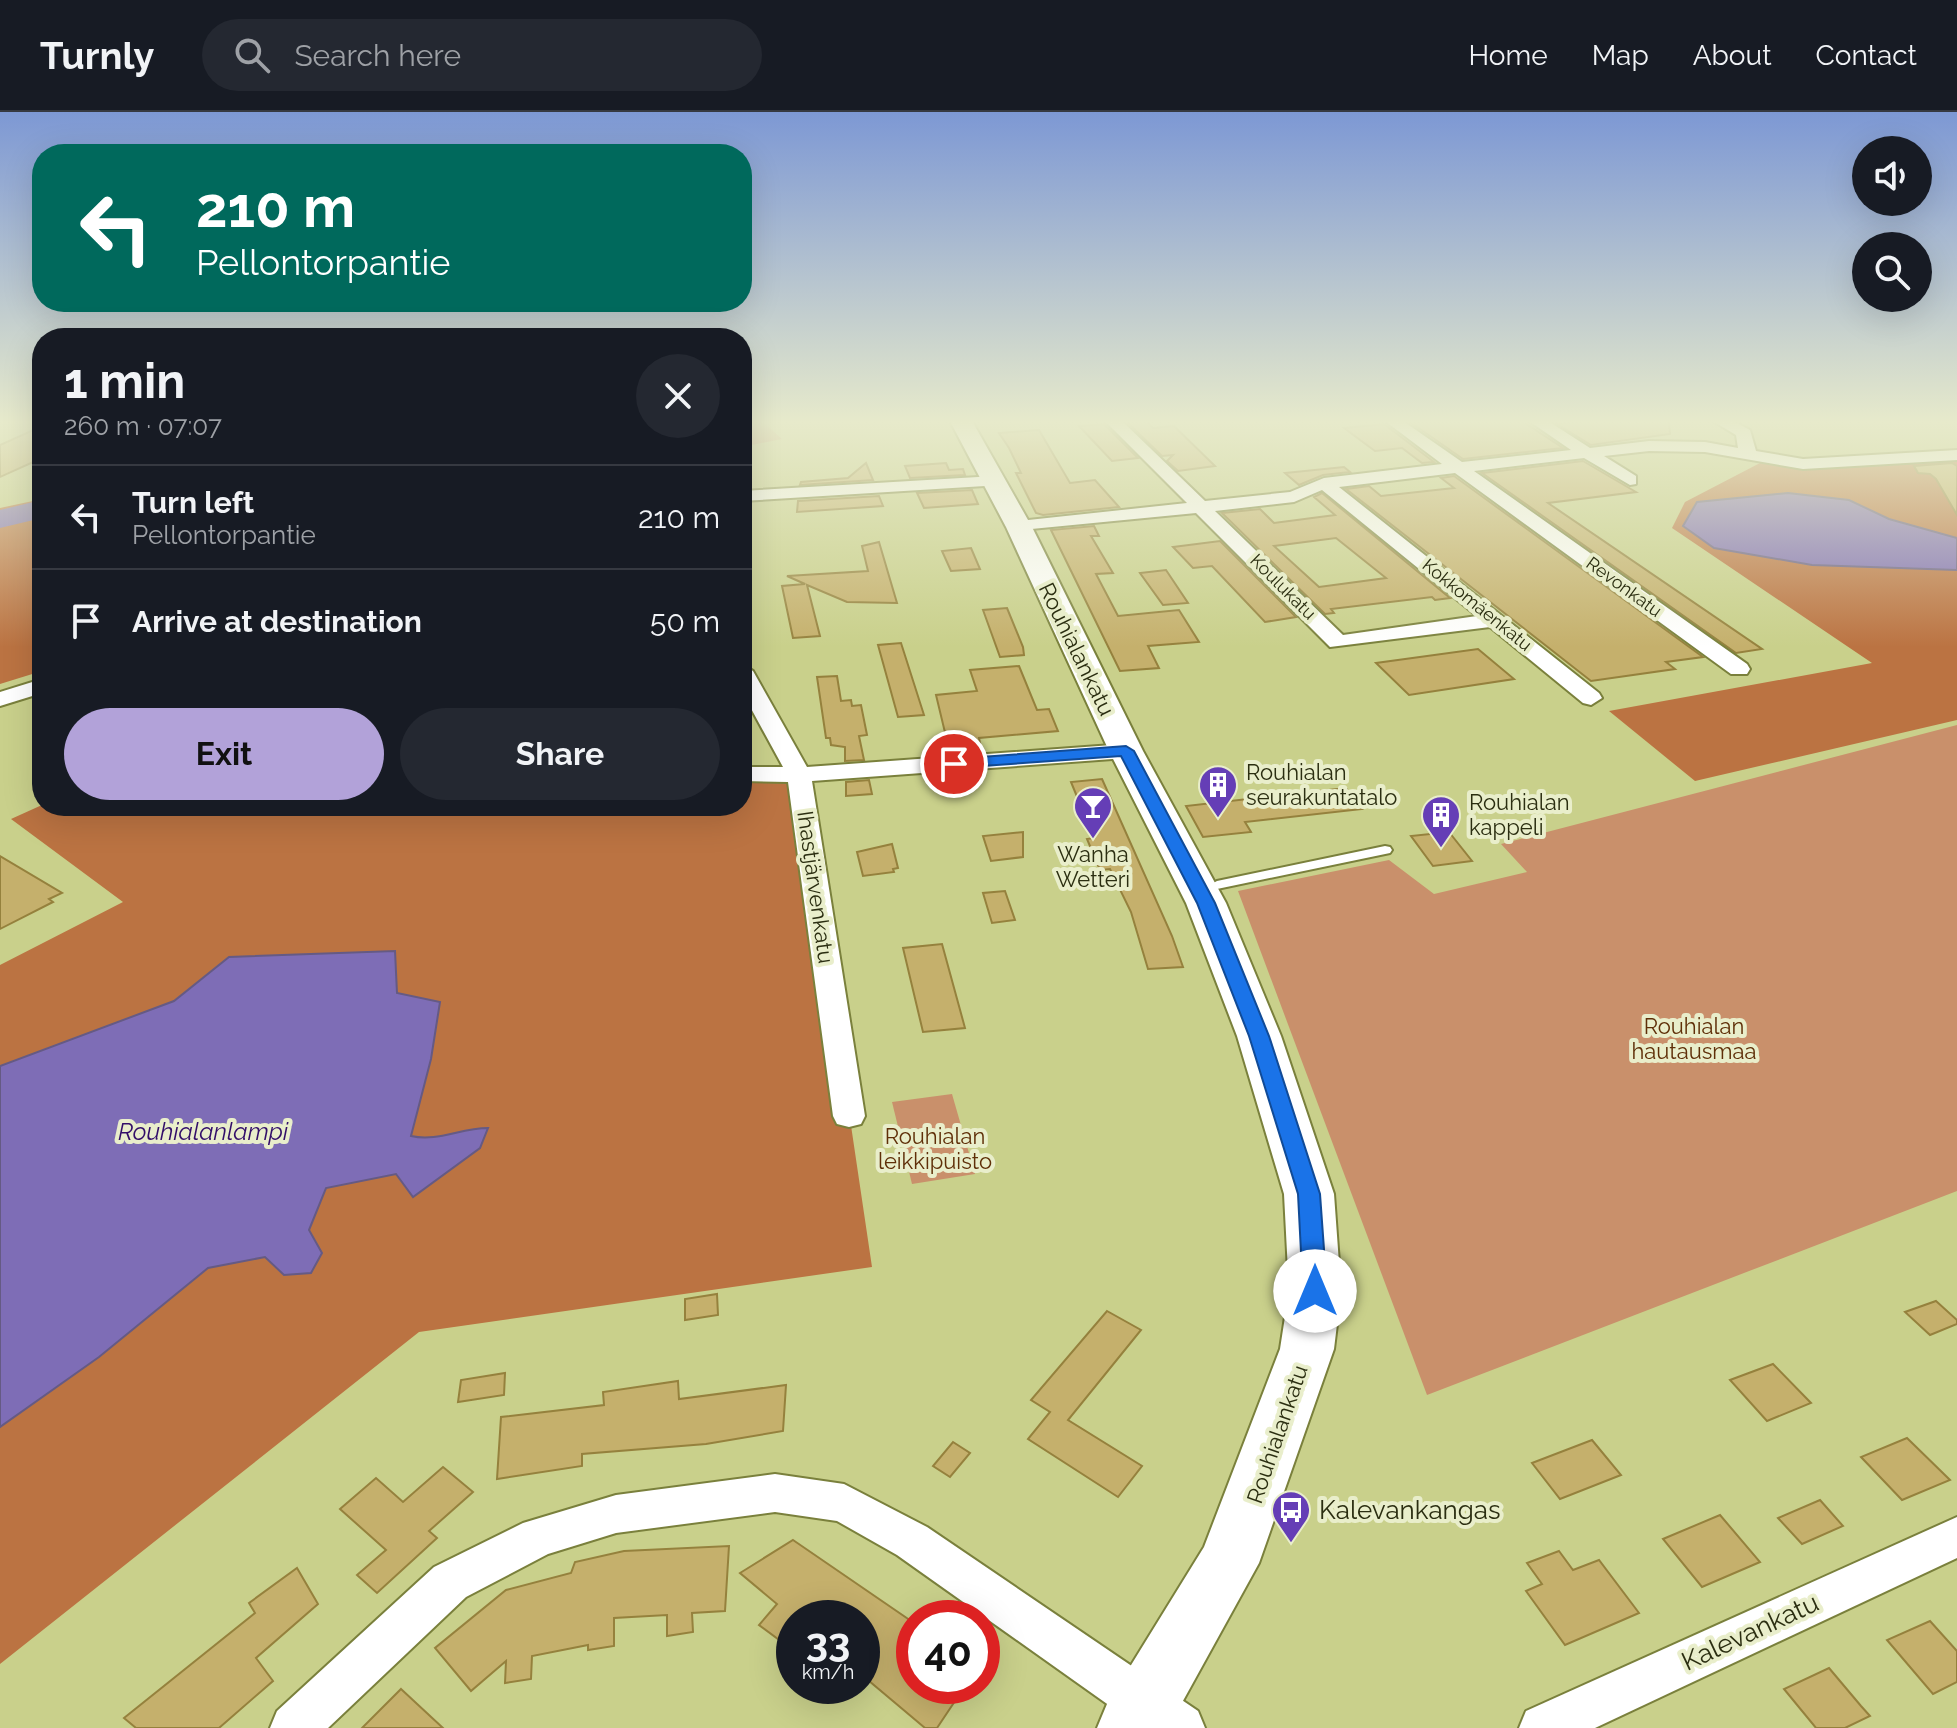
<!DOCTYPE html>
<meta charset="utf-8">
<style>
:root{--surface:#171b24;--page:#242831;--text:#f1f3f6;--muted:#9ea1a6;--line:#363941;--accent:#b2a2d9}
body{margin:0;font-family:Raleway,sans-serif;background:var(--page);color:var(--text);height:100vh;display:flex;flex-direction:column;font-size:30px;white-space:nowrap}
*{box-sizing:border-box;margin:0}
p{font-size:26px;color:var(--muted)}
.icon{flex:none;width:44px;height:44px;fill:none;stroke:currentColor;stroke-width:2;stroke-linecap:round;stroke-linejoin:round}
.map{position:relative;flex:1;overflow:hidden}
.side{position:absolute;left:32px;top:216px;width:720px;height:488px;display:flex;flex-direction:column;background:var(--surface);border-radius:32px;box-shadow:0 8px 32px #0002}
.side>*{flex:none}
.top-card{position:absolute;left:32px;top:32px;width:720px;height:168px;border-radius:32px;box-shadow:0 8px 32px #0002;background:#00695c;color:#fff;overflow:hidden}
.buttons{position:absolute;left:1852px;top:24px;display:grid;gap:16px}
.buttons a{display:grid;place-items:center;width:80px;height:80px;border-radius:50%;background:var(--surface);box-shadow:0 8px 32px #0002;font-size:40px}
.speed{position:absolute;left:776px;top:1488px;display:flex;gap:16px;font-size:40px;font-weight:700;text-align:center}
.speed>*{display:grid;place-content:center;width:104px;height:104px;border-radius:50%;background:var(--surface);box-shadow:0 8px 32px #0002;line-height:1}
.speed small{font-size:20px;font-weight:400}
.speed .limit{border:12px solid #d22;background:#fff;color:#111}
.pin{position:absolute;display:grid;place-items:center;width:68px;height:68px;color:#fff;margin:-34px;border:4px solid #fff;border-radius:50%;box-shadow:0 2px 8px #0007}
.me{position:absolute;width:88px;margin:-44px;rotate:0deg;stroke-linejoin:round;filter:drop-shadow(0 0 6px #0008)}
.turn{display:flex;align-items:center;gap:28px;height:168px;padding:0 32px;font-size:36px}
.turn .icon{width:104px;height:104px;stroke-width:2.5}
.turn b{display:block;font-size:56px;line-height:68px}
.round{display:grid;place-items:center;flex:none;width:84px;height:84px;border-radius:42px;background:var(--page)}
.summary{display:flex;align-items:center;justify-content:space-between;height:136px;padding:0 32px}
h1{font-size:48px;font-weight:700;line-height:60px}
.cta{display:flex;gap:16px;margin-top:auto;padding:16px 32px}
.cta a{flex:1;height:92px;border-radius:48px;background:var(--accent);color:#111;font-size:32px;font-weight:700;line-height:92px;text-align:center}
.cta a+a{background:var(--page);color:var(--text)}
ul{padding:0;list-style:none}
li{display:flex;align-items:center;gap:24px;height:104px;padding:0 32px;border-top:2px solid var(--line)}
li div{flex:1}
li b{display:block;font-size:30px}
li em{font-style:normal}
header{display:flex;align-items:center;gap:48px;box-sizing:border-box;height:112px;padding:0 40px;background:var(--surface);border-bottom:2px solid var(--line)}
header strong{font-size:38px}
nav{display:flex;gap:44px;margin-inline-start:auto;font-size:28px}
.search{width:560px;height:72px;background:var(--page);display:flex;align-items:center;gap:20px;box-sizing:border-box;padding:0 28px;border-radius:44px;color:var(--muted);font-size:30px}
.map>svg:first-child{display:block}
.green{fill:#c9906b}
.forest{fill:#bb7342}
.water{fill:#7e6db6;stroke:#655a84;stroke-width:2}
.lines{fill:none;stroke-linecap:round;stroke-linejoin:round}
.river{fill:#7e6db6;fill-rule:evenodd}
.building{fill:#c5b06c;stroke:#95813d;stroke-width:2;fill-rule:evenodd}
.lane-casing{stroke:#7a803c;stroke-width:4}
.street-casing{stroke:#7a803c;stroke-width:4}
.secondary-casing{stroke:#7a803c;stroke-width:4}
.lane{fill:#fff;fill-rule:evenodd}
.street{fill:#fff;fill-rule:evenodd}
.secondary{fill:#fff;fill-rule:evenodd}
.route{fill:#1a73e8;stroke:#114b97;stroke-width:2}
.labels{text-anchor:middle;stroke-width:8;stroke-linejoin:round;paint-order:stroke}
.far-street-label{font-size:18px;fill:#2b2e11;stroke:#e9eecb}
.street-label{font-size:22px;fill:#2b2e11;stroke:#e9eecb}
.poi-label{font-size:22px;fill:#2b2e11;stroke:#e9eecb;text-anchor:start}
.park-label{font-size:22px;fill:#5f2f08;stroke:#e9eecb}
.water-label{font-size:24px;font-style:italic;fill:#320e69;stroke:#e9eecb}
.near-poi-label{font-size:26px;fill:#2b2e11;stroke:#e9eecb;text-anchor:start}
.near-street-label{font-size:26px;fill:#2b2e11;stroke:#e9eecb}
</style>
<header>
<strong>Turnly</strong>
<div class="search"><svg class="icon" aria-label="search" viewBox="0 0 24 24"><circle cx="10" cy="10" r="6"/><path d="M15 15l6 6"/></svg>Search here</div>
<nav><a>Home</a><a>Map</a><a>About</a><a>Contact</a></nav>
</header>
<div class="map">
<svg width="1957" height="1616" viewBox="0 0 1957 1616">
<rect width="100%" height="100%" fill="#c9d08b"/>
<g class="green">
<polygon points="742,309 762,309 782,327 742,335"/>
<polygon points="1957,613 1957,1079 1427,1283 1238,779 1389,748 1434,782 1527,760 1501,732"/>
<polygon points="952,982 975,1062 912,1072 892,990"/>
</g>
<g class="forest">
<polygon points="1957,346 1957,426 1889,407 1849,388 1812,453 1957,458 1957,608 1695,669 1609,599 1872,551 1672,416 1685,390 1760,351"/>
<polygon points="42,387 42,559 0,572 0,396"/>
<polygon points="742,662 799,663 872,1155 419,1220 0,1552 0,853 123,790 11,707 42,693 742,694"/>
</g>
<g class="water">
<polygon points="1788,381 1849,388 1889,407 1957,426 1957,458 1812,453 1714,436 1683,414 1697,390"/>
<path d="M395,839L397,881L440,890L431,947L411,1024C438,1030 460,1016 488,1016L480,1036L413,1085L396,1062L326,1076L309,1118L322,1141L311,1161L284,1163L265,1145L208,1156L99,1245L0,1315V954L174,889L229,845Z"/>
</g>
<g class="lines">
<polygon class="river" points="42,388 42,406 0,416 0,398"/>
</g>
<g class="building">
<polygon points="1146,309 1153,316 1174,314 1215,354 1178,359 1167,349 1173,343 1162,344 1127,310"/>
<polygon points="1522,309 1563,336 1463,347 1410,310"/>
<polygon points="1585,309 1669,309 1670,322 1591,333 1557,312"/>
<polygon points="1104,312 1138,346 1112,349 1079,314"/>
<polygon points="1384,312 1434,350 1422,351 1402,336 1375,339 1344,316"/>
<polygon points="42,314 42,346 0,365 0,333"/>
<polygon points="1039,318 1070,371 1095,368 1119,395 1043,403 1036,401 1016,361 1021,361 1009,336 999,321"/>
<polygon points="1583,349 1636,380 1548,391 1762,537 1736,541 1482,361"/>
<polygon points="866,351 873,368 800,373 801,370 848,366"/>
<polygon points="946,351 949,358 963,357 965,363 910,366 905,354"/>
<polygon points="1952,351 1957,354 1957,403 1936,367 1930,362 1918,361 1914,354"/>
<polygon points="1344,355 1350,360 1323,363 1299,373 1285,361"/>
<polygon points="1454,364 1703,545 1666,550 1675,557 1591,569 1346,377 1369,374 1381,384 1454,376 1441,366"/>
<polygon points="972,378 978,392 924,396 917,381"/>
<path d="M1322,381L1450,486L1435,488L1432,485L1331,497L1334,501L1325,502L1222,401L1260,397L1274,411L1335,403L1314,385ZM1336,426L1386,466L1319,475L1274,434Z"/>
<polygon points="879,384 883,394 797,400 798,389"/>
<polygon points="1094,414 1099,424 1091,424 1113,461 1096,462 1118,504 1179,498 1199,530 1148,534 1159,556 1120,559 1051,418"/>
<polygon points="1220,429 1296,505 1265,510 1212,454 1193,456 1173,435"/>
<polygon points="879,430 897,491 847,490 807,473 820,524 793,526 782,474 805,472 787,464 868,459 862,434"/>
<polygon points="971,436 980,457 951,459 942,439"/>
<polygon points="1166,458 1188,491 1163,493 1140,461"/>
<polygon points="1007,496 1023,535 1024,543 1000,545 983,498"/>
<polygon points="901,531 924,603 898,605 878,533"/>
<polygon points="1478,537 1514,567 1409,583 1376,551"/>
<polygon points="1019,554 1037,598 1049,597 1058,619 979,626 980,631 948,633 936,583 977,579 970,558"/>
<polygon points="837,564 841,589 851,588 852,594 861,593 867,623 859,624 864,648 845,649 845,635 831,633 830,626 826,626 817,565"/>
<polygon points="1102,667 1172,824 1183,855 1148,857 1131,800 1110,757 1100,758 1087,727 1094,726 1071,670"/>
<polygon points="869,668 872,682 846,684 846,670"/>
<polygon points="1346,676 1362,697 1245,710 1251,720 1203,725 1186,694"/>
<polygon points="1023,720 1023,745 991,749 983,724"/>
<polygon points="1449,720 1472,749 1433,754 1411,724"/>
<polygon points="892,732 898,756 893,757 894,760 863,764 857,740"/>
<polygon points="0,744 62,781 49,787 53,790 0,817"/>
<polygon points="1005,779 1015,808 992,811 983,781"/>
<polygon points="942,832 965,916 923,920 903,836"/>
<polygon points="717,1182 718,1203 685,1208 685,1187"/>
<polygon points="1936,1189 1957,1208 1957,1212 1930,1223 1905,1200"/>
<polygon points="1107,1199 1141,1218 1068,1308 1142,1354 1118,1385 1028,1327 1050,1300 1031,1288"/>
<polygon points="1773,1252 1811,1291 1767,1309 1730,1268"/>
<polygon points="505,1261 504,1283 458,1290 461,1268"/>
<polygon points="678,1269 679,1287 786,1273 783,1319 706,1332 582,1342 582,1354 497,1367 501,1305 604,1293 603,1280"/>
<polygon points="1907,1326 1950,1368 1902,1388 1861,1345"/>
<polygon points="1592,1328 1621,1363 1560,1387 1532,1351"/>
<polygon points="953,1330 970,1341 950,1365 933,1354"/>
<polygon points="443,1355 473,1380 429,1419 437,1426 377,1481 357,1463 386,1438 340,1397 376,1366 403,1390"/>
<polygon points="1820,1388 1843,1414 1802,1432 1778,1406"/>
<polygon points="1720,1403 1760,1450 1702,1475 1663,1427"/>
<polygon points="793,1428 914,1511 914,1574 965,1574 937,1616 925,1616 862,1563 862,1506 794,1506 778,1527 759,1513 777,1492 740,1461"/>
<polygon points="729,1434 725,1499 692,1501 693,1520 667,1524 667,1503 614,1506 614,1534 588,1538 588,1533 532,1544 531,1567 505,1571 506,1549 471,1579 435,1536 506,1478 571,1461 575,1450 624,1439"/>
<polygon points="1559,1439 1573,1458 1599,1448 1639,1501 1565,1533 1526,1479 1542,1472 1527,1451"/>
<polygon points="297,1456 318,1492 256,1546 273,1569 219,1616 136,1616 124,1606 255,1501 249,1491"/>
<polygon points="1930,1509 1957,1539 1957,1570 1933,1582 1887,1528"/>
<polygon points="1829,1556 1861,1594 1870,1604 1845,1616 1816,1616 1784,1577"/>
<polygon points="401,1577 443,1616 362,1616"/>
</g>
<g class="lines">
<g class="lane-casing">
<polygon id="lane" points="1385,734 1390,735 1392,738 1390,741 1217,777 1210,773 1217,769"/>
</g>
<g class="street-casing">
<g id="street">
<path d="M1105,309H1122L1205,389L1290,380L1324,366L1442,352L1385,309H1403L1462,350L1571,338L1529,309H1548L1590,336L1649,329L1705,330L1738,336L1736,323L1713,309H1733L1750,318L1756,339L1803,347L1957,338V348L1803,357L1705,340L1649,339L1604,344L1636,364V372L1630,373L1584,346L1474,359L1747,552L1750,557L1747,562H1731L1455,361L1339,375L1599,581L1602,586L1591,593L1583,591L1490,515L1330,535L1196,401L1012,419L1010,415L1019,409L1187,391ZM1322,378L1477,504L1343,523L1215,399L1294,390Z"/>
<polygon points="995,364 1001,365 1001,373 742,389 742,379"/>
<polygon points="742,552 753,559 807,655 1126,632 1138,639 1126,646 812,669 865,1004 861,1012 849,1015 837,1012 833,1004 788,670 742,669 742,655 783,655 742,580"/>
<polygon points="42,567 42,581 0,594 0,580"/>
<polygon points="775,1362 844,1372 927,1415 1198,1599 1205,1616 1141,1616 897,1443 837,1409 775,1400 616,1421 548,1442 466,1485 328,1616 270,1616 277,1599 434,1455 523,1411 616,1383"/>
<polygon points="1957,1405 1957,1446 1595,1616 1519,1616 1526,1599"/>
</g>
</g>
<g class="secondary-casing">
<polygon id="secondary" points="950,309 972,309 1032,415 1143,639 1226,791 1281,924 1334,1082 1341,1179 1334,1237 1259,1451 1168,1616 1097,1616 1107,1592 1204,1435 1280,1237 1289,1179 1284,1082 1237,924 1186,791 1109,639 1006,415"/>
</g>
<use href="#lane" class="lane"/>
<use href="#street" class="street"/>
<use href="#secondary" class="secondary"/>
</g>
<linearGradient id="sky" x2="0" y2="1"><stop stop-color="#7d98d4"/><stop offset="0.58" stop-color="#e7eacb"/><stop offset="1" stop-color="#e7eacb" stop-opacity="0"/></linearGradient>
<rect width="1957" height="535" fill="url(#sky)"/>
<polygon class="route" points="1126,634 1134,639 1215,791 1269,924 1320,1082 1327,1179 1323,1186 1306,1186 1303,1179 1298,1082 1249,924 1197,791 1121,644 954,656 946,652 954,647"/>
<defs>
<g id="building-pin" transform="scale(2)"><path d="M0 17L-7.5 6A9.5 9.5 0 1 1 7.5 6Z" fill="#653eb6" stroke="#e9eecb"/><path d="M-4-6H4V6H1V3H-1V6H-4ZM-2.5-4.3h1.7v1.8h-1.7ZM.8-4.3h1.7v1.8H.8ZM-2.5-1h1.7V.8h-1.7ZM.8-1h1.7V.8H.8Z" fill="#fff"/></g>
<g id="bar-pin" transform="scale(2)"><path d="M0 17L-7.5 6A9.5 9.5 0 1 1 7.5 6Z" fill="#653eb6" stroke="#e9eecb"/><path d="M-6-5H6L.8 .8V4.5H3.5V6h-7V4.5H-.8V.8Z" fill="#fff"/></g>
<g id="bus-pin" transform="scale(2)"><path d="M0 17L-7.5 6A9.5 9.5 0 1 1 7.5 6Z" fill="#653eb6" stroke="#e9eecb"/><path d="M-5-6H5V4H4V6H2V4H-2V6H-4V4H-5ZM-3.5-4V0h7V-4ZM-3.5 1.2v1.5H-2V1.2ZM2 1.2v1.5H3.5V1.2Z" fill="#fff"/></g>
</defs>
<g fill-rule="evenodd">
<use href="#building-pin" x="1218" y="673"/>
<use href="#bar-pin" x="1093" y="694"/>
<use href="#building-pin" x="1441" y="703"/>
<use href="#bus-pin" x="1291" y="1398"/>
</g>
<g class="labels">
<g class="far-street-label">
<text transform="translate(1283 475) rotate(45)" y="6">Koulukatu</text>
<text transform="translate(1624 475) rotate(36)" y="6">Revonkatu</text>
<text transform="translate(1477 493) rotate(39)" y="6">Kokkomäenkatu</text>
</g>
<g class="street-label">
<text transform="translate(1077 537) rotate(64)" y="8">Rouhialankatu</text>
<text transform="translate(816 775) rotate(82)" y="8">Ihastjärvenkatu</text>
<text transform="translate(1277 1322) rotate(-71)" y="8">Rouhialankatu</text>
</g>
<g class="poi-label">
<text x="1246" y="668">Rouhialan<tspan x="1246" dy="25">seurakuntatalo</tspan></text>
<text x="1469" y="698">Rouhialan<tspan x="1469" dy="25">kappeli</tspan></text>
<text x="1093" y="750" text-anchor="middle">Wanha<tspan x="1093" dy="25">Wetteri</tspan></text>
</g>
<g class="park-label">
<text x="1694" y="922">Rouhialan<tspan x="1694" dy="25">hautausmaa</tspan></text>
<text x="935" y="1032">Rouhialan<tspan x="935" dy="25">leikkipuisto</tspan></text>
</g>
<g class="water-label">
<text x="203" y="1028">Rouhialanlampi</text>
</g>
<g class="near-poi-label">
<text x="1319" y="1407">Kalevankangas</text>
</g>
<g class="near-street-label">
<text transform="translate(1750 1520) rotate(-25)" y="9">Kalevankatu</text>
</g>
</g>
</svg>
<div class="buttons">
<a><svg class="icon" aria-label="sound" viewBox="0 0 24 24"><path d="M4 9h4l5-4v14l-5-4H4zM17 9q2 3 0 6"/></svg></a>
<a><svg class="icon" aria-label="search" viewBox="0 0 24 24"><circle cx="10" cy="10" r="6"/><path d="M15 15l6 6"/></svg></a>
</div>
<div class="speed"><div>33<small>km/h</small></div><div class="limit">40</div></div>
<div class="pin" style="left:954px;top:652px;background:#d93025"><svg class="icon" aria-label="arrive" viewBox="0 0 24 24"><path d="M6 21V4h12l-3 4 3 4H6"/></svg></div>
<svg class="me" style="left:1315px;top:1179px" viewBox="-20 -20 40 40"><circle r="19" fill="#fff"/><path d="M0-13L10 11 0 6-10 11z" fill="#1a73e8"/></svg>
<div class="top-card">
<div class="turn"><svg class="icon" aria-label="left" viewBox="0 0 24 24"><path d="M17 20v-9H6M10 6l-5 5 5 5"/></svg><div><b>210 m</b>Pellontorpantie</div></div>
</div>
<section class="side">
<div class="summary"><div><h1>1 min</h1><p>260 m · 07:07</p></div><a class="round"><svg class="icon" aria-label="close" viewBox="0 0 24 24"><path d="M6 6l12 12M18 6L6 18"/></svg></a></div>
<ul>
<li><svg class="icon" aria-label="left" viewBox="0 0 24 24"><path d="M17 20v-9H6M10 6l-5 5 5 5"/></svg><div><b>Turn left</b><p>Pellontorpantie</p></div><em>210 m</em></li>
<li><svg class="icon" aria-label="arrive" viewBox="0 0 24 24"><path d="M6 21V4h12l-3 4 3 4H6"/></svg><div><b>Arrive at destination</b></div><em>50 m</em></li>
</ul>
<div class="cta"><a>Exit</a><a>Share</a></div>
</section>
</div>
